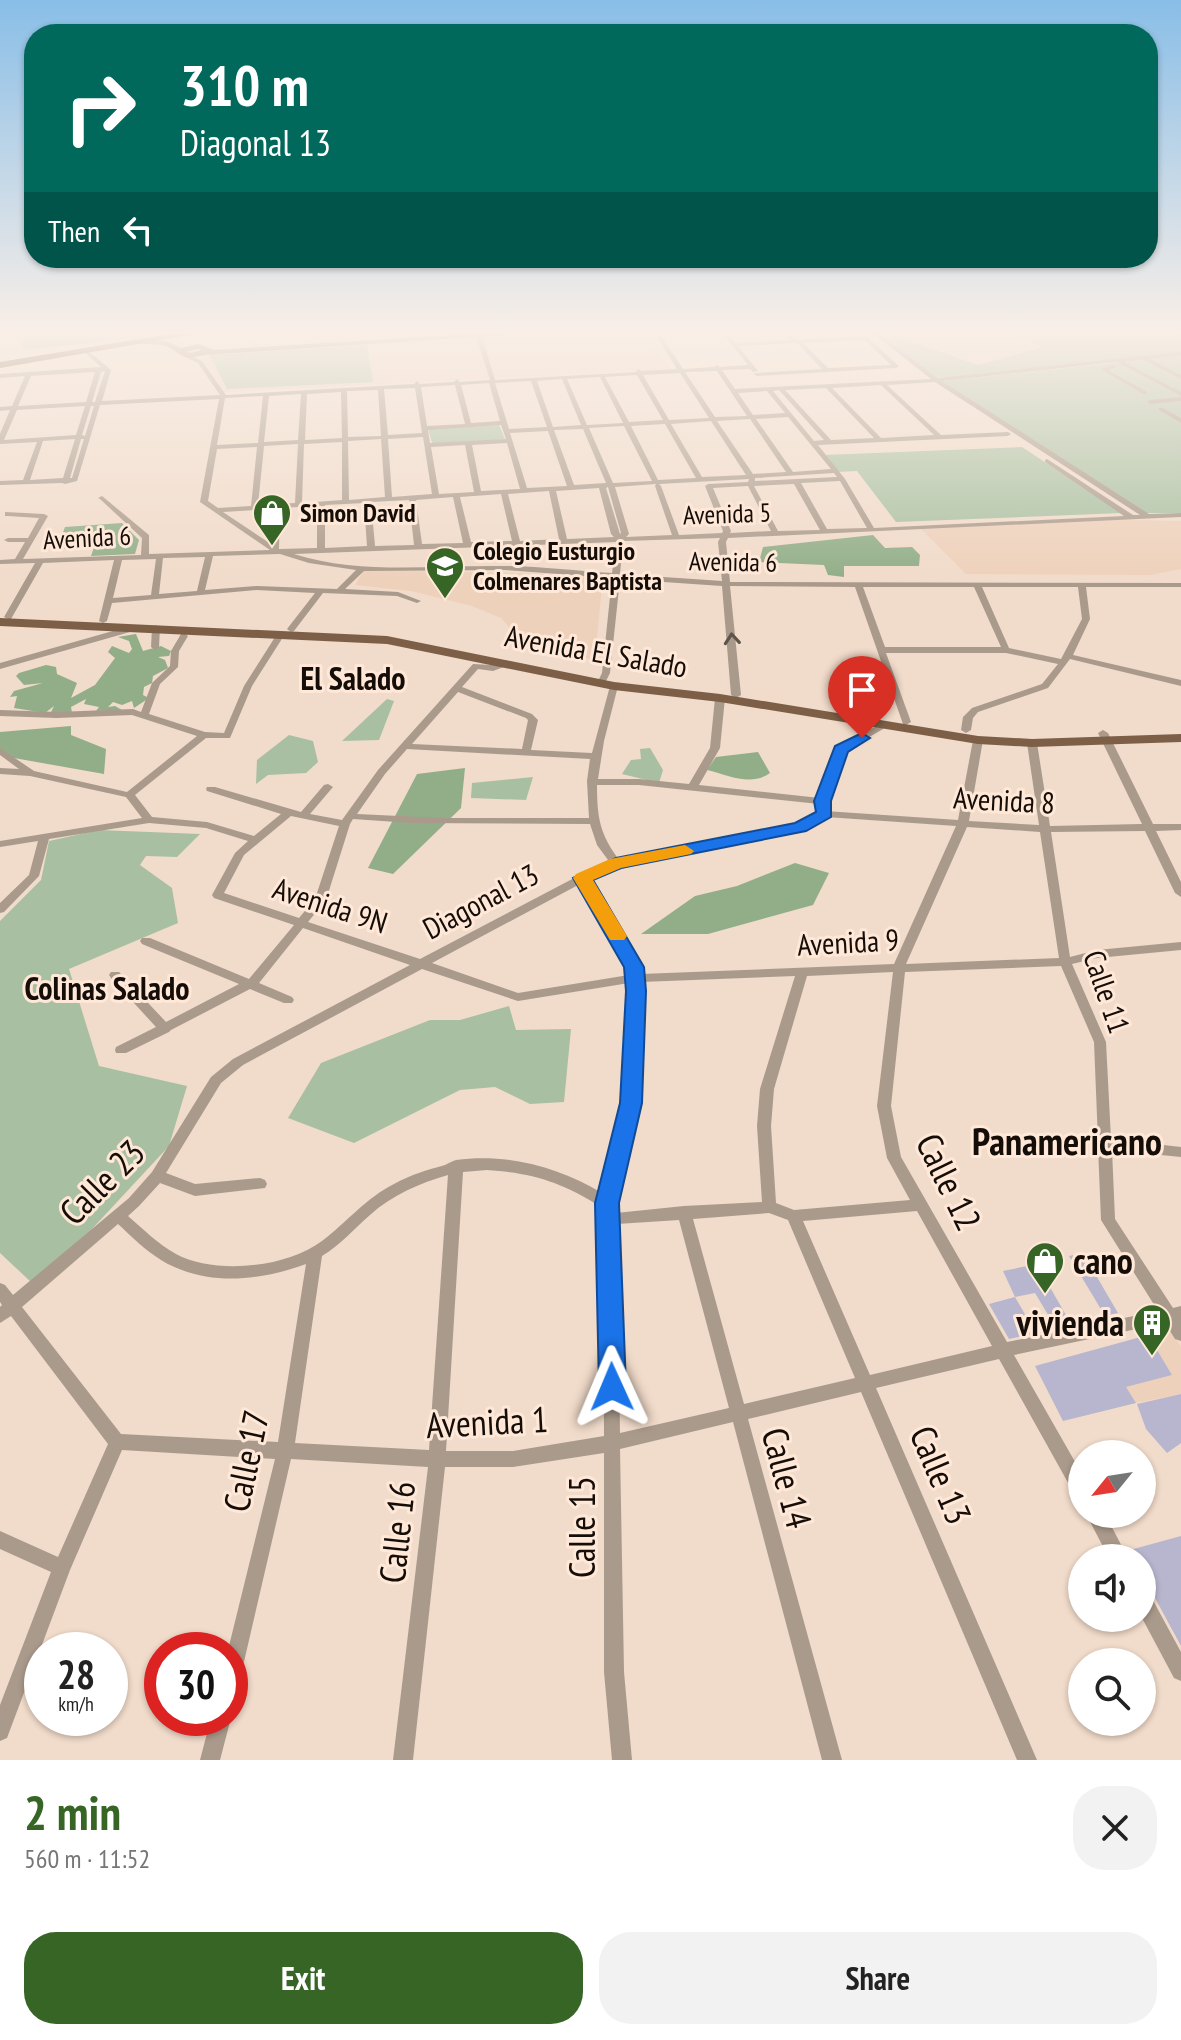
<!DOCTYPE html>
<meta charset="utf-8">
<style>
:root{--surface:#fff;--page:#f2f2f2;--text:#222;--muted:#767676;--accent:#366525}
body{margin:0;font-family:"PT Sans Narrow",sans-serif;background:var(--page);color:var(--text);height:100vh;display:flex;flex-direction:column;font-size:30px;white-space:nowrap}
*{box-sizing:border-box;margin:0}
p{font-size:26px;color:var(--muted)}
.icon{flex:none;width:44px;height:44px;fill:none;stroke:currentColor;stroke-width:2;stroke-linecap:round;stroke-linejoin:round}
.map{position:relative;height:1760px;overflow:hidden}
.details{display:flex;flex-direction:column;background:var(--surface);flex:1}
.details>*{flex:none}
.banner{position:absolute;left:24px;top:24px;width:1134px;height:244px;border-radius:32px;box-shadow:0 2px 6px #0004;background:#00695c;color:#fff;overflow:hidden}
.needle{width:52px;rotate:240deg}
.buttons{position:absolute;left:1068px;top:1440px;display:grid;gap:16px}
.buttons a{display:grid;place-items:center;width:88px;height:88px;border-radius:50%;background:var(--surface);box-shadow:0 2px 6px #0004;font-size:40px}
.speed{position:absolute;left:24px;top:1632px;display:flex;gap:16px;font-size:40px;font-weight:700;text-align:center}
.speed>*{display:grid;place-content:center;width:104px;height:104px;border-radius:50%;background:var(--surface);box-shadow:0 2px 6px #0004;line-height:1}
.speed small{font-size:20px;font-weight:400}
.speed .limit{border:12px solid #d22;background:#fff;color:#111}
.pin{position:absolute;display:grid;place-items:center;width:68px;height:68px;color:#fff;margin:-82px -34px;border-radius:50% 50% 50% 0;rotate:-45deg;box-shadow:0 0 8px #0007}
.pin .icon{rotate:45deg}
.me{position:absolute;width:88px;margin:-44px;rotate:359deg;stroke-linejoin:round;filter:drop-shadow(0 0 6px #0008)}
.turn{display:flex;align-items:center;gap:28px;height:168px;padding:0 24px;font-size:36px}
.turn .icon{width:104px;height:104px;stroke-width:2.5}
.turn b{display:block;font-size:56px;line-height:68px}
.then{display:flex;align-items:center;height:76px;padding:0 24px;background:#0003;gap:16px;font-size:30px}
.round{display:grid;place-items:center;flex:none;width:84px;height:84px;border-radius:32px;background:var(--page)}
.headline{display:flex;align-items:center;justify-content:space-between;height:136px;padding:0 24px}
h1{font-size:48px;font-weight:700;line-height:60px;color:var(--accent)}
.primary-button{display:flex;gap:16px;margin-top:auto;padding:16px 24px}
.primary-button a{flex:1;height:92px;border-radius:32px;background:var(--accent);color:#fff;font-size:32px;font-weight:700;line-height:92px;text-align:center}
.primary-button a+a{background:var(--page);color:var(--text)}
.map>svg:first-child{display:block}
.commercial{fill:#e8d0c8}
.built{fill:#eed1bb}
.green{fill:#a8c0a1}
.forest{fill:#91ae88}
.building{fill:#b7b6ce}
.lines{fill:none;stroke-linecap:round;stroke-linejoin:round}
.street{fill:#aa9a8b;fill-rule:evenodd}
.secondary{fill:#907863;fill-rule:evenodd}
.primary{fill:#7c5f46;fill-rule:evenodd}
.highway{fill:#6b4b2c;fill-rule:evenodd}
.oneway{stroke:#5f544a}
.route{fill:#1a73e8;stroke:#114b97;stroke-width:2}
.slow{fill:#f59e0b}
.labels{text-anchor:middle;stroke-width:6;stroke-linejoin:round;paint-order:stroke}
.far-poi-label{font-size:26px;font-weight:bold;fill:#140d08;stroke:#ffe8d7;text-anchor:start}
.far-street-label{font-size:26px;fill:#140d08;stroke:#ffe8d7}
.street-label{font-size:30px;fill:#140d08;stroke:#ffe8d7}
.neighbourhood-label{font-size:32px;font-weight:bold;fill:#140d08;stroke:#ffe8d7}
.near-street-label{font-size:36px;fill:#140d08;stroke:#ffe8d7}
.near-poi-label{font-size:36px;font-weight:bold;fill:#140d08;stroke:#ffe8d7;text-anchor:start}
.near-neighbourhood-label{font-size:38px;font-weight:bold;fill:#140d08;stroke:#ffe8d7}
</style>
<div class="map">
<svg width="1181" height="1760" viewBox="0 0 1181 1760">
<rect width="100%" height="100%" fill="#f1dbca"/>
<polygon class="commercial" points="892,334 1022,334 1013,338 1041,347 978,364"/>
<g class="built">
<polygon points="524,334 646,334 671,369 225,392 202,360 204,352 215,350"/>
<polygon points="1101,519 1181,521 1181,569 1151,575 966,574 921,529"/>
<polygon points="364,570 603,575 595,660 512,642 515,634 501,618 472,606 411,591 355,585"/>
<polygon points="1169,1329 1181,1347 1181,1394 1135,1403 1126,1387 1172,1375 1148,1335"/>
</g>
<g class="green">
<polygon points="18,334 101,334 104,342 23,350"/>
<polygon points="878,334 891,334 978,365 1042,347 1016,337 1026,334 1181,334 1181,353 935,378"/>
<polygon points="367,345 373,382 227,389 210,355"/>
<polygon points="1181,356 1181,513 1146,513 942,381"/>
<polygon points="499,425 505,439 433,446 428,429"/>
<polygon points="1022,447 1122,513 896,522 857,471 836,472 824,455"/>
<polygon points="387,699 394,701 379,740 342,741"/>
<polygon points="289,735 313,741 318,762 306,773 268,775 256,784 257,760"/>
<polygon points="650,748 663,770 659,783 622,774 631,760 641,759 640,749"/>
<polygon points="533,777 526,800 471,798 472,783"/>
<polygon points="99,830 200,834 177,857 146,856 140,865 172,888 178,923 69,969 99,1066 187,1086 169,1146 91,1230 31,1282 0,1253 0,921 41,880 49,841"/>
<polygon points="509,1006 516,1030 571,1029 564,1102 530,1104 495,1087 460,1090 354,1143 288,1118 321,1063 430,1020 460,1020"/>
</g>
<g class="forest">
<polygon points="122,523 139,540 135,554 91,556 94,547 57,549 65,527"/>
<polygon points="873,535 885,548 912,547 920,555 919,566 844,566 844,577 828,575 824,565 759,562 763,547"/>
<polygon points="136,634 143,651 161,646 171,651 169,656 158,657 165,660 168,668 153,676 152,683 144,687 143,695 149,698 134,708 132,701 122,705 113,702 108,707 115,706 122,710 96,711 99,707 84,704 86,699 71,707 72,713 51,712 54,706 45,713 14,708 17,696 10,697 14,691 43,683 24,685 16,676 19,673 46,665 56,667 57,674 77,683 71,698 95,685 115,658 108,652 112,646 129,653 132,649 129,641 118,637"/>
<polygon points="71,726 71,735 106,749 104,774 14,758 0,749 0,732"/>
<path d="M758,752L770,773C751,787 728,775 707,770L716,757Z"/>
<polygon points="465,768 461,808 393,874 368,868 417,774"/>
<polygon points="795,863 829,873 813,905 708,934 641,934 695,896 737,886"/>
</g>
<g class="building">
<polygon points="1083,1253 1118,1313 1105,1316 1069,1256"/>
<polygon points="1037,1264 1051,1289 1071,1324 1056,1328 1035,1293 1015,1297 1003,1271"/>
<polygon points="1015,1297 1036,1333 1009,1339 989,1304"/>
<polygon points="1148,1335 1172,1375 1126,1387 1136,1403 1063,1421 1035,1366"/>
<polygon points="1181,1394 1181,1443 1167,1453 1146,1429 1137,1404"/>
<polygon points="1181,1536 1181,1646 1142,1574 1142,1558 1134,1558 1130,1550"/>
</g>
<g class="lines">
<g class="street">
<path d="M479,334L482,336L495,380L636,372L638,369L641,371L677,369L655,334H660L683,369L714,367L717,365L720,367L748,365L723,334H728L735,343L791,340L779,334H786L799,340L866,336L899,366L896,368L757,376L754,374L755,373L822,369L797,343L738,346L758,371L753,372L750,369L722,370L735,389L931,379L874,334H880L937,378L1181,352V356L1150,359L1181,375V379L1143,360L1124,362L1181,392V396L1117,362L942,381L1149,514L1181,513V517L728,538L726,542L730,582L1181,583V587H1086L1090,619L1073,655L1181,680V686L1070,659L1048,688L978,712L973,718L971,730L966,733L961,730L963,717L972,708L1042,684L1058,664L1006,653H886L911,722L906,725L903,724L855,587L730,586L741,695L736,698L731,695L722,586L620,579L610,673L604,685L601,686L597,683L602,673L612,578L505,570L364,571L345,589L398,592L421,601L417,603L397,596L323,593L294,631L291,632L287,629L315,593L257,590L112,603L107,621L103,623L99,621L114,560L43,563L11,619H8L4,617L35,563L0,564V560L15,559L25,542H8L4,540L8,538H28L39,518L8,516H5V512L44,514L48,516L23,559L141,555L142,538L100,499L98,498L102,496L149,535V554L270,550L200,502L219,399L100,405L77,481L65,484L62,483L0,485V481L23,480L37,442L0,444V434L10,410L0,411V407L12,406L25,376L0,378V374L101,367L83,351L85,348L111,370L102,401L220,395L198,363L185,357L187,354L202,361L226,395L414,384L417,381L420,384L454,382L457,379L460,382L490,380L476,336ZM865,340L891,365L828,368L803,343ZM105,371L95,402H92L101,372ZM717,371L747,416L715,417L685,372ZM95,372L86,402L18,406L31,376ZM680,373L709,418L669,420L643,375ZM637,375L663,420L629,422L605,377ZM600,377L623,423L587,425L567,379ZM562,379L581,425L553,427L537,381ZM531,381L547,427L509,429L495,383ZM935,382L1140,515H1133L1047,459L1045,460V462L1124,516L874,528L845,479L818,445L1008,436L1011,434L1008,432L941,435L887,385ZM489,383L500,421L471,423L461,385ZM455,385L465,424L427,426L421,387ZM881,385L934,435L881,438L832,388ZM415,388L422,433L388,435L384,389ZM826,388L874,438L831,440L785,390ZM378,390L381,436L348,437L347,391ZM779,390L824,440L814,441L773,391ZM767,391L785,413L753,415L738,393ZM341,392L342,438L305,440L307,394ZM301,394L298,440L264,442L269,396ZM263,396L258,443L217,445L225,398ZM85,406L76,435L4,440L17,410ZM91,406H94L85,436L82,435ZM788,417L831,469L793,472L756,419ZM750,419L786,472L753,474L717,421ZM711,421L746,475L702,477L671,424ZM665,424L696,478L658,480L631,426ZM501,425L506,439L430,443L428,430ZM624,426L652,481L613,483L589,428ZM583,429L606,483L574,485L554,430ZM548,431L567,486L527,488L510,433ZM423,437L432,494L392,497L388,439ZM75,439L63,478L30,480L43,441ZM81,439H84L72,478H70ZM381,439L385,497L349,500L348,441ZM342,442V500L302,503L304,444ZM507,443L520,489L481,491L472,445ZM298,444L295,503L258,505L264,446ZM465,445L474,492L439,494L431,447ZM257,447L251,506L218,508L208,501L217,449ZM834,473L837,477L755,481V478ZM749,479L748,482L708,484L705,486L723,531L722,533L679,535L661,486L659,484ZM840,481L867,528L827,529L801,483ZM656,484L655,486L672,535L626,537L629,534L615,487ZM794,484L820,530L778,531L754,486ZM748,486L771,531L730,533L731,531L713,488ZM608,487L621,533L620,534L606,488ZM599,488L611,534L614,537L567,539L556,491ZM549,491L559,539L520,541L508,494ZM501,494L512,541L471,542L460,497ZM453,497L463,543L422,544L416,500ZM409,500L414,545L375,546L371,502ZM364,503L367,546L325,548V505ZM317,506V548L279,549L280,508ZM272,509L271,544L223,512ZM720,538L718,542L722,581L620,574L623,541ZM616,542L612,573C576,571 539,566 502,566C433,565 360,575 294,554ZM280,554L309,563L356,570L337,589L257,586L205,590L213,556ZM205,557L197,591L159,594L163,558ZM156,559L151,595L113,598L122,560ZM863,587H974L1001,647H885ZM982,587H1078L1082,619L1061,659L1009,648Z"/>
<polygon points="1113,365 1115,366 1115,368 1108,370 1147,392 1147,394 1143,394 1100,369"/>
<polygon points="1181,397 1181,401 1150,404 1147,402 1150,400"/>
<polygon points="1159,408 1163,408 1181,418 1181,423 1159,410"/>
<polygon points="134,625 138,628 137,630 0,669 0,663"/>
<polygon points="156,625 160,628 159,647 155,650 151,647 152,628"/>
<path d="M281,631L285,634L252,686L230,738H206L135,795L152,817L207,822L254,836L281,814L207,791L206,789L207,787H215L301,812L324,785L328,784L333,787L310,814L342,820L378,770L473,664L492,665L506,660L510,663L509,665L493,671L478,669L462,687L532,714L538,720L531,750L592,753L610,686L614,683L617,684L618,686L604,741L598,779H639L689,784L710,748L715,698L720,695L725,698L720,748L699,785L820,798L821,789L837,748L880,724H886L888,726L844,752L831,789L829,805L824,808L820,807L819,804L639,785H597C597,818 600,835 620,861L764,833L793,824L825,811L958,820L973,740L978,737L983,740L969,821L1039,825L1027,743L1032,740L1037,743L1050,826L1142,824L1098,733L1103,730L1108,733L1153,824H1181V830L1156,831L1181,882V897L1175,893L1145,831L1051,832L1070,957L1097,950L1181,942V950L1097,958L1072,964L1106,1042L1111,1139L1181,1147V1157L1112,1150L1115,1219L1173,1308L1181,1306V1341L1175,1339L1165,1323L1014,1355L1082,1474V1500L1076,1497L999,1359L876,1388L1037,1760H1017L861,1392L748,1419L842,1760H822L733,1422L620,1449L624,1672L632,1760H612L604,1672V1453L513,1467H445L413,1760H393L428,1467L291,1459L240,1679L237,1686L230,1689V1650H228L275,1459L122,1450L70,1570L7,1738L0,1741V1705L51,1572L0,1549V1531L58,1557L108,1444L11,1316L0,1323V1307L2,1305L0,1302V1283L5,1285L13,1295L129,1198L152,1172L211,1077L233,1059L410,965L303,928L259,983L292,997L294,1000L292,1003H284L250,989L171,1030L169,1032L126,1053H116L115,1050L116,1047L156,1027L111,978L109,975L111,972H119L166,1022L239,984L142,944L140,941L142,938H150L249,979L294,925L214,898L212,895L235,853L248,841L206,828L149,823L49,839L39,876L4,912L0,913V903L29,875L38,841L0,847V841L142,818L126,797L30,776L0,774V768L19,769L0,755V748L34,771L127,792L197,736L132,715L57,718L0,716V710L57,712L133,709L141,712L152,683L170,666L171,651L181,634L184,633L188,636L179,651L178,667L160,684L149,714L205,732L224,733L244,686L277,634ZM458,692L526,718L528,720L522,749L412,744ZM407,749L590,759L587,781L589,818H441L357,814L385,774ZM291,816L339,826L315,899L299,918L224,893L244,855ZM826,817L956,826L894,964L641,974L640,967L588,880C667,850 748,851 826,817ZM353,819L411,823L590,824L597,845L611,864L578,876L420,959L308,922L326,900L350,824ZM967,827L1040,832L1059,958L906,964ZM580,884L628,967L629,975L518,993L432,963ZM1061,966L1094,1042L1098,1141L1096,1144L1098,1147L1101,1220L1158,1311L1007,1342L901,1157L891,1106L905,972ZM422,969L518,1001L629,983L624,1103L602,1193C558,1167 507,1153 456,1160C452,1161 449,1163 445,1165C427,1170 410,1175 394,1184C366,1198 347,1222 322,1241C286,1268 215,1275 176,1254C158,1244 143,1229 128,1216L139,1206L160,1183L195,1196L265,1188L267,1184L265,1180L260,1178L195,1184L166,1173L221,1083L243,1065ZM893,972L877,1106L887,1158L910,1200L794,1210L776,1203L771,1126L774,1089L807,976ZM795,976L760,1089L757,1126L762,1202L684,1206L616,1213L614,1203L638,1103L641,982ZM487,1170C534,1173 560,1182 600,1206L603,1219L604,1436L513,1451H446L463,1172ZM448,1175L429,1450L295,1443L322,1256C340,1245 354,1229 370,1215C392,1195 420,1183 448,1175ZM917,1211L992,1346L870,1375L803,1221ZM769,1213L788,1220L855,1378L744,1404L693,1219ZM679,1220L729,1408L620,1433L617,1224ZM118,1224C132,1237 145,1250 161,1260C205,1287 260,1281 306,1264L278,1442L121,1434L22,1307Z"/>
<polygon points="1086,1514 1105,1514 1128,1558 1109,1558"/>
<polygon points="1142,1591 1149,1593 1181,1652 1181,1681 1174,1678 1142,1618"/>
<polygon points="230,1716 231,1718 220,1760 200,1760 211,1718 230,1718"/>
</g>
<path class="secondary" d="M468,334H516L204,355C176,363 181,348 160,345C151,344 142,345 133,342L137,340L166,341L181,348L198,344L214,350ZM198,349L202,350L191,353L186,352Z"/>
<polygon class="primary" points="0,618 387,636 614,682 720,694 978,736 1032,739 1181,734 1181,742 1032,747 978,744 720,702 614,690 387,644 0,626"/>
<polygon class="highway" points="169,334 195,334 0,368 0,362"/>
</g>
<defs><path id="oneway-chevron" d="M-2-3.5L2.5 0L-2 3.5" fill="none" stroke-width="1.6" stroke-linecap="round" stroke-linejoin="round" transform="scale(2)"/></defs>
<use class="oneway" href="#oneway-chevron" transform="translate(732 639) rotate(-95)"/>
<linearGradient id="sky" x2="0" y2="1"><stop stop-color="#89bee7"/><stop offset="0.57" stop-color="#f9efe7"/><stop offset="1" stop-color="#f9efe7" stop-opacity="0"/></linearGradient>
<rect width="1181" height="581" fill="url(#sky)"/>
<polygon class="route" points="862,733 870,738 848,752 831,801 831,817 806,831 621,868 593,880 644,967 646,991 642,1103 619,1203 626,1387 622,1395 612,1399 603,1395 599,1387 595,1203 620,1103 626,991 624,967 573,878 616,858 795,823 816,812 814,801 835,746"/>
<polygon class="slow" points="685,845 694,851 691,854 621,868 593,880 627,936 624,940 610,940 573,878 576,874 610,859"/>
<defs>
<g id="shop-pin" transform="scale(2)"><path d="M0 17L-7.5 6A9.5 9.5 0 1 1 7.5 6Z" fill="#366525" stroke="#ffe8d7"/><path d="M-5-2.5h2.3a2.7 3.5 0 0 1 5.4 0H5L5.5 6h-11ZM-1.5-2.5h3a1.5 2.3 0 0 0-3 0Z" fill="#fff"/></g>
<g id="school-pin" transform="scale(2)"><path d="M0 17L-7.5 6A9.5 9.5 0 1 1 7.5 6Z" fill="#366525" stroke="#ffe8d7"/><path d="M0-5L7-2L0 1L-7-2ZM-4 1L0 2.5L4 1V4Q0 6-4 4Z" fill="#fff"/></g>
<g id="building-pin" transform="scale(2)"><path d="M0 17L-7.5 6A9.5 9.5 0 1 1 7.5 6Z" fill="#366525" stroke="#ffe8d7"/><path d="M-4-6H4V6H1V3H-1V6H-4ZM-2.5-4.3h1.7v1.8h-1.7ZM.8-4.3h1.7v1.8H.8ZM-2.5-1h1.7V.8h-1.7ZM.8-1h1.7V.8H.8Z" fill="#fff"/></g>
</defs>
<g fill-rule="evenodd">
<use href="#shop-pin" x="272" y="513"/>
<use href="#school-pin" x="445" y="566"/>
<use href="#shop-pin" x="1045" y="1261"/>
<use href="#building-pin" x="1152" y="1323"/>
</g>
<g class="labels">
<g class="far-poi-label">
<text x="300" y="522">Simon David</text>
<text x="473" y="560">Colegio Eusturgio<tspan x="473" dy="30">Colmenares Baptista</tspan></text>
</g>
<g class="far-street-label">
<text transform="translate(727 514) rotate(-2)" y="9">Avenida 5</text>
<text transform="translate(87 538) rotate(-3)" y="9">Avenida 6</text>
<text transform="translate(733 562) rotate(1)" y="9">Avenida 6</text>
</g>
<g class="street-label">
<text transform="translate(596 652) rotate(10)" y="10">Avenida El Salado</text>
<text transform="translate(1004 801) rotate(3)" y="10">Avenida 8</text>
<text transform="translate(481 902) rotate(-28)" y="10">Diagonal 13</text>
<text transform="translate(330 906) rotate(18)" y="10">Avenida 9N</text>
<text transform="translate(848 943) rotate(-3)" y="10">Avenida 9</text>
<text transform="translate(1106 992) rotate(71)" y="10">Calle 11</text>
</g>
<g class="neighbourhood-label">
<text x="353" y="690">El Salado</text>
<text x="107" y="1000">Colinas Salado</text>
</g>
<g class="near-street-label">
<text transform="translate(102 1182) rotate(-45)" y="13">Calle 23</text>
<text transform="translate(949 1182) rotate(64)" y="13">Calle 12</text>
<text transform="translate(487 1422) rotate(-3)" y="13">Avenida 1</text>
<text transform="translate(246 1461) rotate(-78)" y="13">Calle 17</text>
<text transform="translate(941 1475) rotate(67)" y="13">Calle 13</text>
<text transform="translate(787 1478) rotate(75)" y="13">Calle 14</text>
<text transform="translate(582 1527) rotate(-90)" y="13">Calle 15</text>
<text transform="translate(397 1532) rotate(-84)" y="13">Calle 16</text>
</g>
<g class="near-poi-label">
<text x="1073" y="1274">cano</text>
<text x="1124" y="1336" text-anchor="end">vivienda</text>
</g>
<g class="near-neighbourhood-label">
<text x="1067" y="1155">Panamericano</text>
</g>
</g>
</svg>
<div class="buttons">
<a><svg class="needle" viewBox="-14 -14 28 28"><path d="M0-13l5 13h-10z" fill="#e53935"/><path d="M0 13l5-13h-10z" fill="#767676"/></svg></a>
<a><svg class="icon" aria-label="sound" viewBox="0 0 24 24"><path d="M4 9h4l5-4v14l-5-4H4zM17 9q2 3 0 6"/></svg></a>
<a><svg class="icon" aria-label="search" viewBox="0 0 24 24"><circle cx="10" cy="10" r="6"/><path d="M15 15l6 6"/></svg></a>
</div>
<div class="speed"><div>28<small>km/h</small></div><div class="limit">30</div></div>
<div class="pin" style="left:862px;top:738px;background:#d93025"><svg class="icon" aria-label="arrive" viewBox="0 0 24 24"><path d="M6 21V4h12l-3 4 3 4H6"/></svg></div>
<svg class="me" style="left:612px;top:1387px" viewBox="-20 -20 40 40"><path d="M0-17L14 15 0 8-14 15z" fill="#1a73e8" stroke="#fff" stroke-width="4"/></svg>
<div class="banner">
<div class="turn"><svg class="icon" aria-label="right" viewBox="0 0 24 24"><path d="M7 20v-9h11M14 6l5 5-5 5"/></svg><div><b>310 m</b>Diagonal 13</div></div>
<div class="then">Then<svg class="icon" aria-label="left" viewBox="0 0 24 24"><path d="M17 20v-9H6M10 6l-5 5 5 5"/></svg></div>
</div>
</div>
<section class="details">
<div class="headline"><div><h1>2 min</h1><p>560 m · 11:52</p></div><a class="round"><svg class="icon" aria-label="close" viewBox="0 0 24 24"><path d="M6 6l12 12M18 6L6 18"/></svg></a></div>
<div class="primary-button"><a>Exit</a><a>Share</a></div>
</section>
